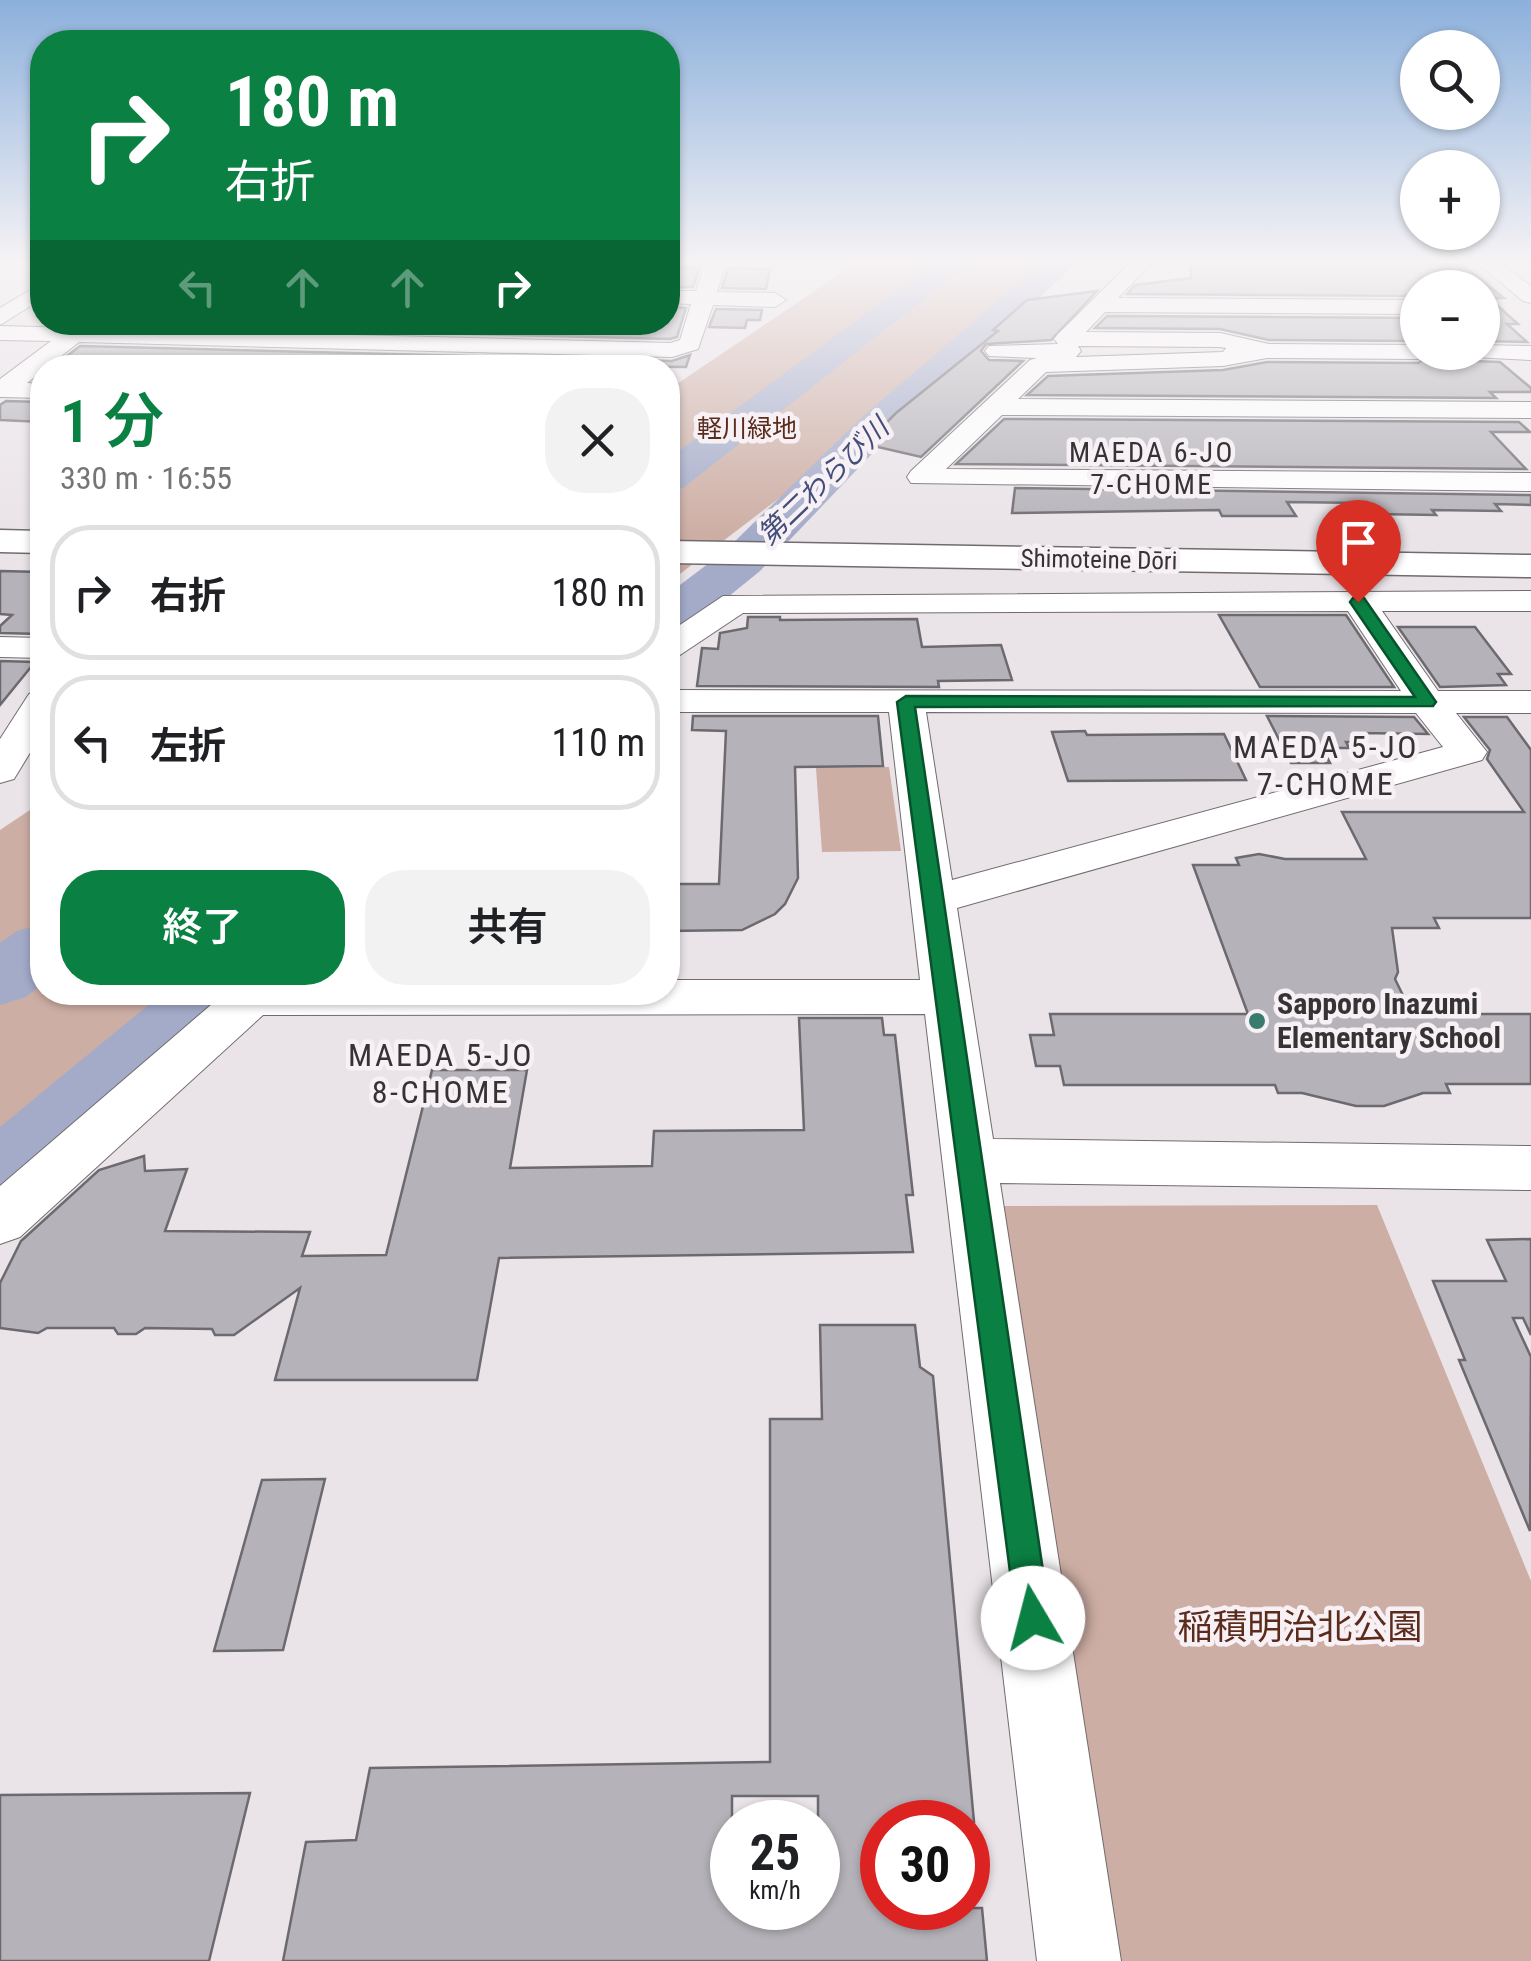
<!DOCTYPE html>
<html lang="ja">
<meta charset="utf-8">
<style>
:root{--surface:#fff;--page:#f2f2f2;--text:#202124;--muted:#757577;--line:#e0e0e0;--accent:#0b8043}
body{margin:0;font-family:"Roboto Condensed","Noto Sans JP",sans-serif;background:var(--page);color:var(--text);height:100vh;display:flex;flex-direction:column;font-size:38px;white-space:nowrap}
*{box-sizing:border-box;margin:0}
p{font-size:32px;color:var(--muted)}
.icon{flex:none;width:55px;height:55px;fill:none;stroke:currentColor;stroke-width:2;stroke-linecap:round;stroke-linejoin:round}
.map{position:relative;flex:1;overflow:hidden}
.sheet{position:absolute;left:30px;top:355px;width:650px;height:650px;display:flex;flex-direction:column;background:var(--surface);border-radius:40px;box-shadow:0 2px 8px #0004}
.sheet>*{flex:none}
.guide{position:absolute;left:30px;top:30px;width:650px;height:305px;border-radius:40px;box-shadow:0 2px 8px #0004;background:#0b8043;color:#fff;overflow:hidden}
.fabs{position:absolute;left:1400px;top:30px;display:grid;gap:20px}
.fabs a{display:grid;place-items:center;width:100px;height:100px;border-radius:50%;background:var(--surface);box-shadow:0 2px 8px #0004;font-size:50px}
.speed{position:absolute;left:710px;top:1800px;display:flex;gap:20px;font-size:50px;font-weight:700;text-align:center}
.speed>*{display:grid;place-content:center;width:130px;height:130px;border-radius:50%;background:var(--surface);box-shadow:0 2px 8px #0004;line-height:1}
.speed small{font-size:25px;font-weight:400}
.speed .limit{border:15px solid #d22;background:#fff;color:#111}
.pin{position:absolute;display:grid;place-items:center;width:85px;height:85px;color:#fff;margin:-102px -42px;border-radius:50% 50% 50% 0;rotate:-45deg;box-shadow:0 0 10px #0007}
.pin .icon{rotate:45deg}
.me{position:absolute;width:110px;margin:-55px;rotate:352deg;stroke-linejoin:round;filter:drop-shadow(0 0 8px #0008)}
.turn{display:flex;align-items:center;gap:35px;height:210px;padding:0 30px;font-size:45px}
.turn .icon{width:130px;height:130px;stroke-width:2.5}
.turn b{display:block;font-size:70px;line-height:85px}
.lanes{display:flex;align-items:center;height:95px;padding:0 30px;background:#0003;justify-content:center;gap:50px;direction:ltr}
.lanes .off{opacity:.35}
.round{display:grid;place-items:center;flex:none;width:105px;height:105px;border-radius:40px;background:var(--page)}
.overview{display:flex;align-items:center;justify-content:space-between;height:170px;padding:0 30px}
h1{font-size:60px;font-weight:600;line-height:75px;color:var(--accent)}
.button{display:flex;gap:20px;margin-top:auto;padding:20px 30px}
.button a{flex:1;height:115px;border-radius:40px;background:var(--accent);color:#fff;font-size:40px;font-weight:600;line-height:115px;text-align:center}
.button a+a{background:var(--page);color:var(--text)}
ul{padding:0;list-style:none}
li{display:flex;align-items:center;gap:30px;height:135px;margin:0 20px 15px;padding:0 10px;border:5px solid var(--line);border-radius:40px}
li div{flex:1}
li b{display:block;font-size:38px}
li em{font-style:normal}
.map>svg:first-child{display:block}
.green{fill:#cdaea4}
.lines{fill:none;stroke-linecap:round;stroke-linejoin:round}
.river{fill:#a3abc9;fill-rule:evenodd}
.building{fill:#b5b3b9;stroke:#6c696f;stroke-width:2.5;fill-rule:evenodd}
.street-casing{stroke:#716b6f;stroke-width:2}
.secondary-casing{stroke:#716b6f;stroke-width:3}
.street{fill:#fff;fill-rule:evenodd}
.secondary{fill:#fff;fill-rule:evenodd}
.route{fill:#0b8043;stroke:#07532c;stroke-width:2.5}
.poi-dot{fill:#397c6f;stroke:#f7f1f5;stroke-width:4}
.labels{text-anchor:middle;stroke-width:9;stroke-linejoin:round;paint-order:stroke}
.far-park-label{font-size:25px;fill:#5b2c1c;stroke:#f7f1f5}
.far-street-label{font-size:25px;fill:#363335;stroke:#f7f1f5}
.far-neighbourhood-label{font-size:28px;letter-spacing:2.5px;fill:#363335;stroke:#f7f1f5}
.far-water-label{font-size:28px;font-style:italic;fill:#444e7a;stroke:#f7f1f5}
.poi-label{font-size:30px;font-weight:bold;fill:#363335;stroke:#f7f1f5;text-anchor:start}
.neighbourhood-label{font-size:32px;letter-spacing:2.5px;fill:#363335;stroke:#f7f1f5}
.near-park-label{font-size:35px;fill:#5b2c1c;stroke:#f7f1f5}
</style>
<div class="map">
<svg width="1531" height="1961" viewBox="0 0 1531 1961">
<rect width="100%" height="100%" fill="#eae4e8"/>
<g class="green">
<polygon points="859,261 1059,261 799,483 668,583 668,390"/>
<polygon points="889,767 901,851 822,852 816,768"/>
<polygon points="42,802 42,992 213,993 0,1173 0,830"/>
<polygon points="1377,1205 1531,1581 1531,1961 1117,1961 1003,1206"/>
</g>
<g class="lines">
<g class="river">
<polygon points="937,261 973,261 683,488 668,492 668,459"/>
<polygon points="1044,261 1079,261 890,435 760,571 712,610 686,626 668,630 668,594 725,551 861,418"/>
<polygon points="42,924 42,984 26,997 0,1005 0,943 17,931"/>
<polygon points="164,992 249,992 239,1010 30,1200 0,1210 0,1127"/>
</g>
</g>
<g class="building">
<polygon points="1191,262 1461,264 1504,298 1489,298 1518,324 1507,324 1527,342 1482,341 1482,288 1418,288 1418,296 1127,294 1135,285 1191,278"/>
<polygon points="673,267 700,267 693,287 668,287"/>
<polygon points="728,268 770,269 766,289 722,288"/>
<polygon points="1097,291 1051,340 986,344 981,351 989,360 1023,361 921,457 865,444 896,413 998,331 993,330 1027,300"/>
<polygon points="668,307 686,308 677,337 670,339 62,324 326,326 329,322 668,322"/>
<polygon points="716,309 762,310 760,320 747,320 745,328 709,327"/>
<polygon points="1107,316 1418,318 1418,341 1269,340 1220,329 1095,328"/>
<polygon points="80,346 672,361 690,355 686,367 58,363"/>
<polygon points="1434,352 1464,352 1472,361 1500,362 1531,388 1531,392 1490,392 1496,398 1027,395 1048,376 1223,370 1267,362 1418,363"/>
<polygon points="6,401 42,402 42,422 0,420 0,405"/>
<polygon points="1004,419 1519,422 1530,432 1491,432 1526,469 956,464"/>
<polygon points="1015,488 1531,495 1531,505 1495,504 1501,511 1432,510 1436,515 1374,514 1365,503 1287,502 1296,516 1222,516 1219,510 1012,513"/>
<polygon points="0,571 42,572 42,634 0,633 0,626 12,615 0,614"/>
<polygon points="1219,615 1346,615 1394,687 1260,687"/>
<polygon points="748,617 780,617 780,620 917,619 922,647 1001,645 1012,680 938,681 939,687 697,686 702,648 718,649 720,633 747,628"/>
<polygon points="1398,627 1475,627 1511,674 1498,674 1506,685 1440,687"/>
<polygon points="0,661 35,662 0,705"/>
<polygon points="693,716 878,716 883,766 795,767 798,878 785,904 775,914 742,930 668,931 668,884 719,884 726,731 692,730"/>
<polygon points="1267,716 1414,717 1428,734 1360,733 1365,742 1346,742 1349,748 1322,748 1330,763 1291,763"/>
<polygon points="1464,717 1507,717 1531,750 1531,918 1434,918 1439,928 1392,928 1398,972 1395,979 1412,1014 1531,1014 1531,1084 1446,1084 1450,1093 1423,1093 1384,1106 1356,1106 1302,1093 1278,1093 1275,1085 1064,1085 1060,1066 1036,1066 1030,1035 1054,1035 1050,1014 1248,1014 1193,865 1239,865 1236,858 1259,854 1285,859 1366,859 1342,812 1524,812 1487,759 1490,750"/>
<polygon points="1085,731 1087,735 1224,734 1246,780 1068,781 1052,732"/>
<polygon points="799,1018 882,1018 884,1035 895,1035 913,1195 906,1195 913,1252 499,1258 477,1380 275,1380 300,1288 234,1335 215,1335 212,1329 145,1328 136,1334 118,1334 114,1328 47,1328 38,1333 0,1328 0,1283 21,1241 99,1170 144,1156 145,1171 187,1169 165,1231 310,1232 302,1256 386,1255 432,1070 527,1070 510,1168 652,1166 654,1131 804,1130"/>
<polygon points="1531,1239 1531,1335 1523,1318 1513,1318 1531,1357 1530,1531 1459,1360 1465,1360 1433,1281 1506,1281 1487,1240"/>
<path d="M820,1325H915L920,1367L933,1376L974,1822H882V1908H982L987,1961H283L306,1842L356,1840L370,1768L770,1762V1419H822ZM732,1796H818V1908H732Z"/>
<polygon points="325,1479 283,1650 214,1651 262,1480"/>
<polygon points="250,1793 209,1961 0,1961 0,1795"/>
</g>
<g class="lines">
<g class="street-casing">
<g id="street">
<polygon points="706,261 726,261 717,292 775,293 786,300 775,307 713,305 698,349 672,357 79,342 27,383 42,384 42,398 0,397 0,379 51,341 0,340 0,326 670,343 680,340 691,304 668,303 668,291 696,291"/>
<path d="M1132,261H1153L1118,298L1418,300V314L1105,312L1086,332L1220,333L1269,344L1418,345V352H1430L1418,359L1267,358L1223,366L1046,372L1018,399L1531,402V418L1002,415L946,469L1531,473V491L911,483L907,477L911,471L1030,360L1037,358L989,356L985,351L989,346L1058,344L1054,339L1058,334ZM1078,346L1220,347L1226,348L1223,352L1076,357L1081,351Z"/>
<polygon points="1475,261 1498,261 1531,286 1531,303 1523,301"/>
<polygon points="42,283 42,299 0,325 0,308"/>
<polygon points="1482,345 1531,346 1531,360 1472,357 1468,352 1482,352"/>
<path d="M1531,591V611H1382L1438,691H1531V713H1456L1487,752L1482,760L957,908L993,1139L1531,1146V1190L1000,1183L1121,1961H1037L925,1014L263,1015L20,1237L0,1244V1186L226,992H668V980H920L889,712H668V690L1401,691L1348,611L743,613L680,655L668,658V633L723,596ZM926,712L1416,713L1443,747L952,880Z"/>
<polygon points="0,637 42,638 42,658 0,657"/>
<polygon points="42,691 42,733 14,779 0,783 0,739 29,694"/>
</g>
</g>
<g class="secondary-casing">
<g id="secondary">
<polygon points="0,530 42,531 42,553 0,552"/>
<polygon points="668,541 1531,555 1531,577 668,563"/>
</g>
</g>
<use href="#street" class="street"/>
<use href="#secondary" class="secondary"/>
</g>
<linearGradient id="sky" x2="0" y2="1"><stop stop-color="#8cb0dc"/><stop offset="0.49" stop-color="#f6f3f5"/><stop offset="1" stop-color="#f6f3f5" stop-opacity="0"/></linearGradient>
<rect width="1531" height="535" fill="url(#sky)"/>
<polygon class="route" points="1353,598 1364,598 1436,702 1433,706 915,707 1050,1618 1045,1630 1033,1635 1021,1630 1016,1618 897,702 906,696 1415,697 1350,602"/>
<circle class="poi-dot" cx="1257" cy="1021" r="10"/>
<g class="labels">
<g class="far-park-label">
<text x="747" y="437">軽川緑地</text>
</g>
<g class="far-street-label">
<text transform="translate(1099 559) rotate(1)" y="9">Shimoteine Dōri</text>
</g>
<g class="far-neighbourhood-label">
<text x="1152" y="462">MAEDA 6-JO<tspan x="1152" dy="32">7-CHOME</tspan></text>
</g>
<g class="far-water-label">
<text transform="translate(823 481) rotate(-44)" y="10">第二わらび川</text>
</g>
<g class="poi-label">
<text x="1277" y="1014">Sapporo Inazumi<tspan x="1277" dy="34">Elementary School</tspan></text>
</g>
<g class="neighbourhood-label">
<text x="1326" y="758">MAEDA 5-JO<tspan x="1326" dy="37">7-CHOME</tspan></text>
<text x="441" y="1066">MAEDA 5-JO<tspan x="441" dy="37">8-CHOME</tspan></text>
</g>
<g class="near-park-label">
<text x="1300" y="1639">稲積明治北公園</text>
</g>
</g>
</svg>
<div class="fabs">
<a><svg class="icon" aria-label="search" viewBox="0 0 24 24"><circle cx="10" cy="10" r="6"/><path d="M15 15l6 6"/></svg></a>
<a>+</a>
<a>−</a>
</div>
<div class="speed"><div>25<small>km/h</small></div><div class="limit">30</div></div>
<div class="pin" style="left:1358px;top:602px;background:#d93025"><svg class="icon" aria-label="arrive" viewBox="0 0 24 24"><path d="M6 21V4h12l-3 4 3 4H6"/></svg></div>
<svg class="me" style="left:1033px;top:1618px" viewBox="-20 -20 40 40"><circle r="19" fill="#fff"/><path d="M0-13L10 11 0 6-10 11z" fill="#0b8043"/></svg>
<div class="guide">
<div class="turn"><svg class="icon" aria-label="right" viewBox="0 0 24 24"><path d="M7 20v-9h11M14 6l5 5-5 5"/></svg><div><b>180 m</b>右折</div></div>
<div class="lanes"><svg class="icon off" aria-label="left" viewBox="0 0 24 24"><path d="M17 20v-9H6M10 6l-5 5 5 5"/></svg><svg class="icon off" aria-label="ahead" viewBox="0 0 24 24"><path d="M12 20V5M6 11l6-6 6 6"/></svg><svg class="icon off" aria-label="ahead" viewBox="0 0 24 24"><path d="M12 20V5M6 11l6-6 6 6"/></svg><svg class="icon" aria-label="right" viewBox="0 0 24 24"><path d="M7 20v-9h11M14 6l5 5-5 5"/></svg></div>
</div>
<section class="sheet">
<div class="overview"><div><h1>1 分</h1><p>330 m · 16:55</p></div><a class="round"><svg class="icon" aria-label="close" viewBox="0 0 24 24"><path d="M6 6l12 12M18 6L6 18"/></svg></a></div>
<ul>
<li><svg class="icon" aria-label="right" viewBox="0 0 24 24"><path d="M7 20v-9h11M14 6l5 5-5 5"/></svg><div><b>右折</b></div><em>180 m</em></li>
<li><svg class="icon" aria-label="left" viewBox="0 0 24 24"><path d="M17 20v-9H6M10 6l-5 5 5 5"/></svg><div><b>左折</b></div><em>110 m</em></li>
</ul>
<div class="button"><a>終了</a><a>共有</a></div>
</section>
</div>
